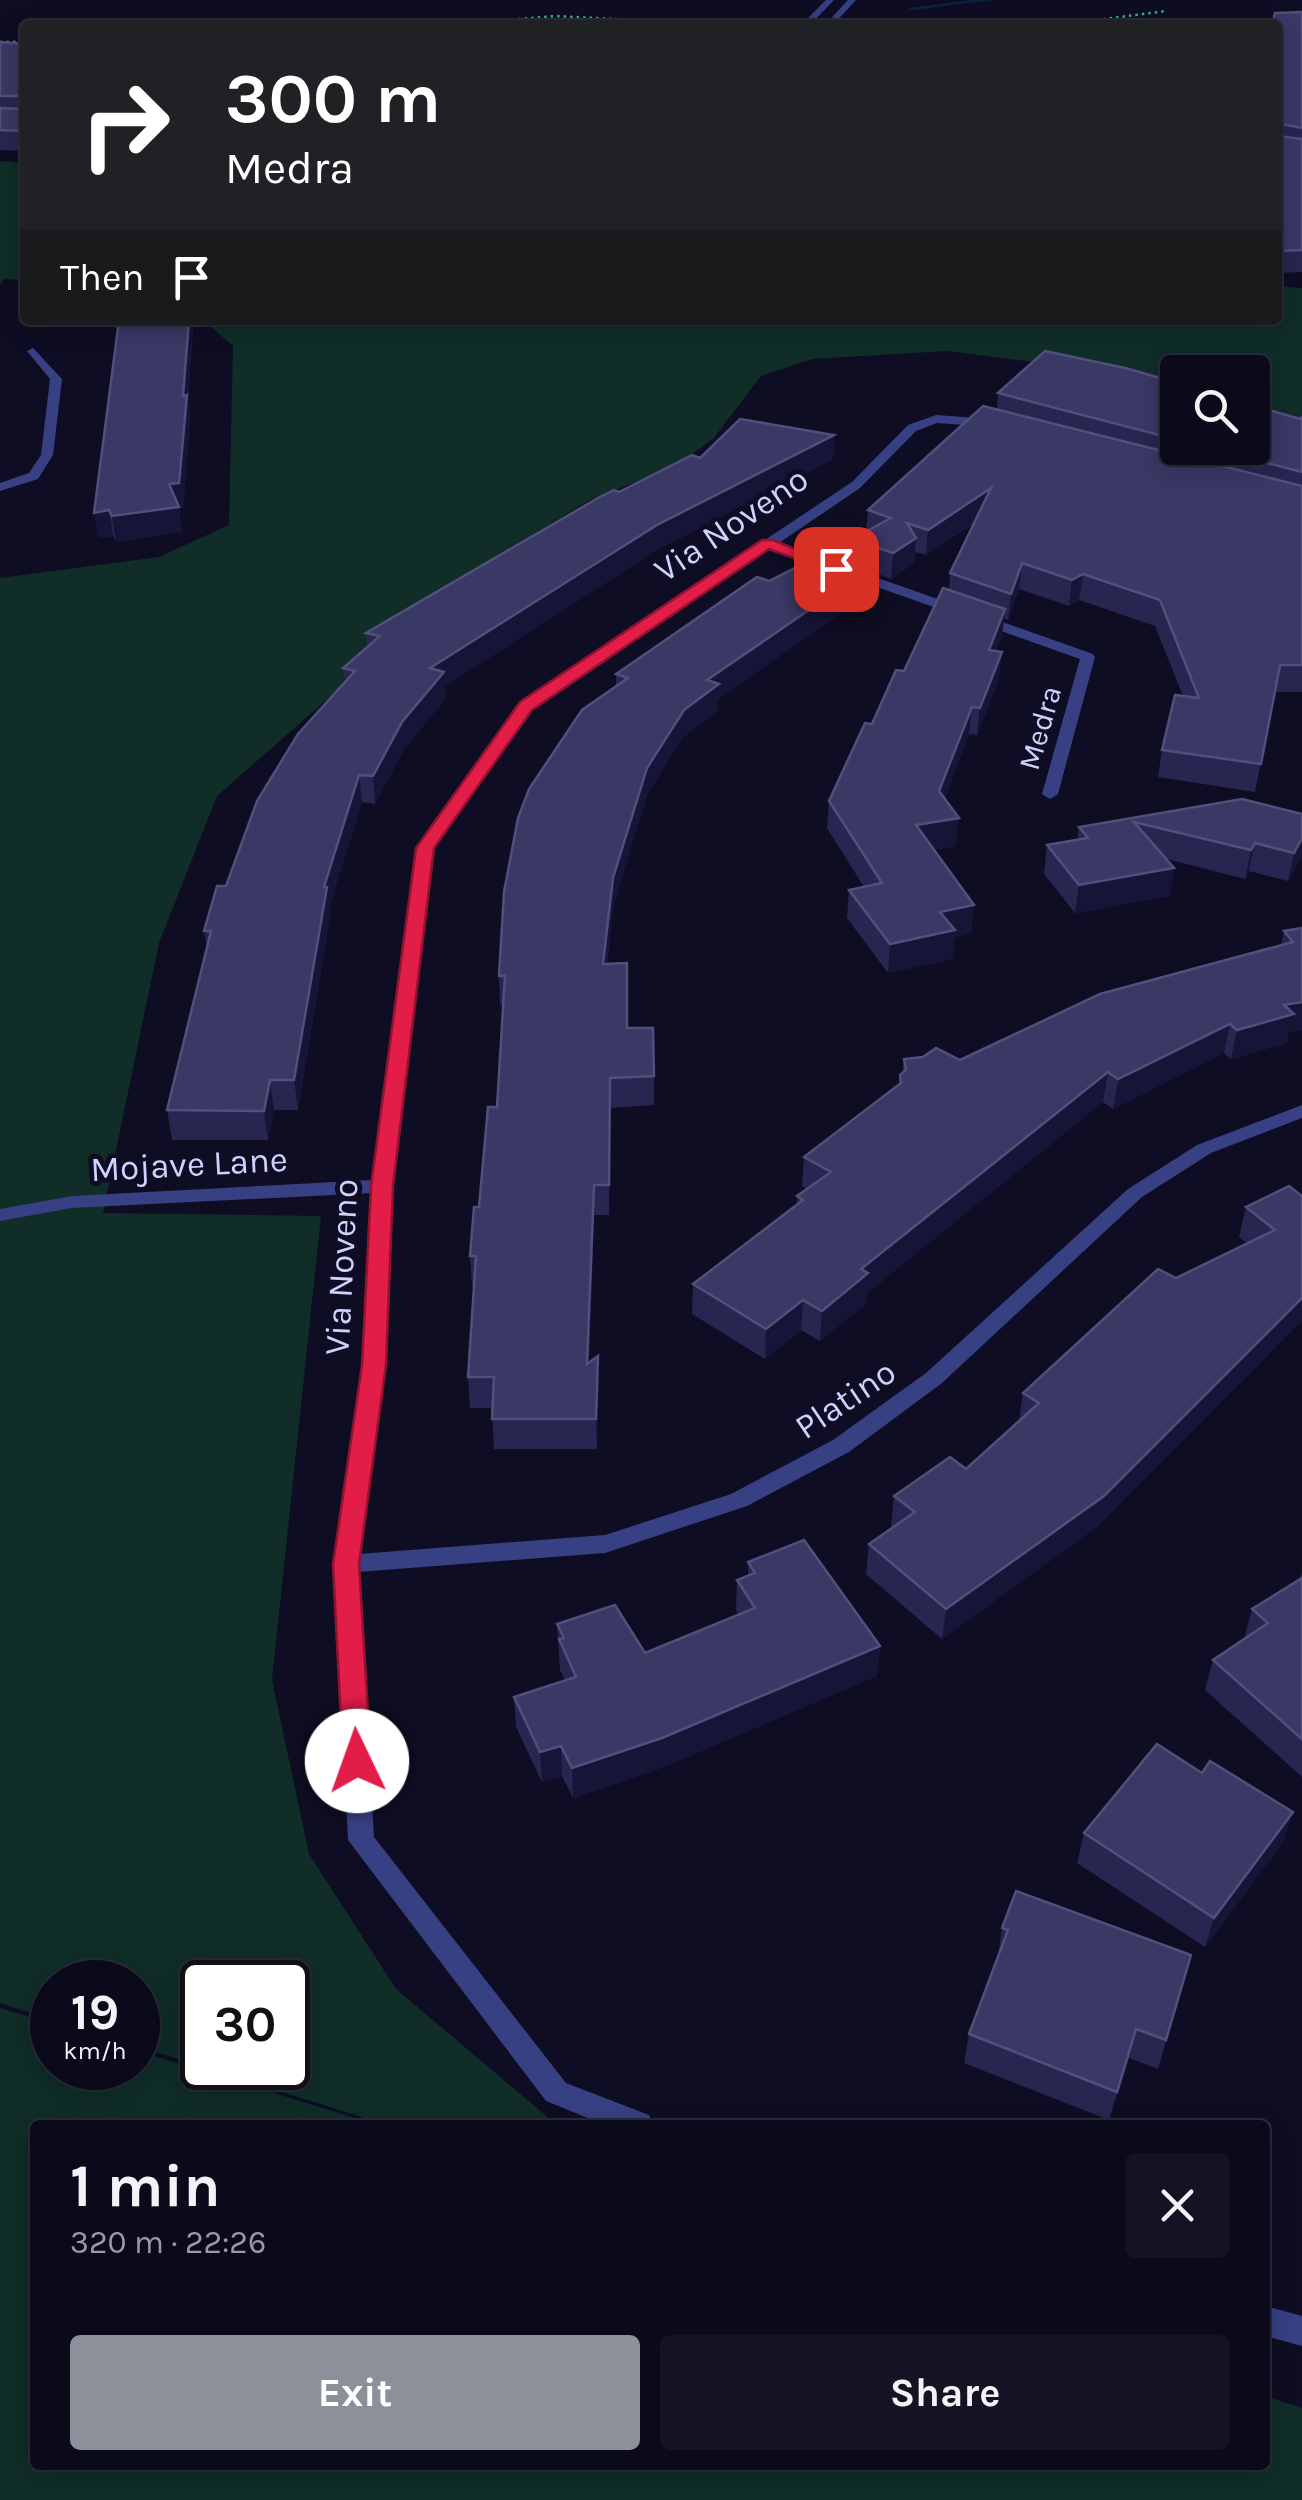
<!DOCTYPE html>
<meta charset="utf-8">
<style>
:root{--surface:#0a0a1a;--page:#131323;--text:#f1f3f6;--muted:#999aa2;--line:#2a2b39;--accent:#8c9099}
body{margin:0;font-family:Karla,sans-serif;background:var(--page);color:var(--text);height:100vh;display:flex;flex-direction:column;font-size:38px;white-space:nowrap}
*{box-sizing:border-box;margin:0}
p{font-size:32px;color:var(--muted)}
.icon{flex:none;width:55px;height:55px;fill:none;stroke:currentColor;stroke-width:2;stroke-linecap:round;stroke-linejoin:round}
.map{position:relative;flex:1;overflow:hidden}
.panel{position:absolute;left:30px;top:2120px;width:1240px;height:350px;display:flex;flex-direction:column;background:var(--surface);border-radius:10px;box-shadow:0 5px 25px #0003,0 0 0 2px var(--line)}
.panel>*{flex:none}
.top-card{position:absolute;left:20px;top:20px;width:1262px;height:305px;border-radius:10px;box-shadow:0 5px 25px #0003,0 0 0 2px var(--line);background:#202124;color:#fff;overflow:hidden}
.buttons{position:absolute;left:1160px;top:355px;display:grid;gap:20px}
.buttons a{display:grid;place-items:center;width:110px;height:110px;border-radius:10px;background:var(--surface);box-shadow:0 5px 25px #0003,0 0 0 2px var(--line);font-size:50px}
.speed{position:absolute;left:30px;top:1960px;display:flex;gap:20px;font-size:50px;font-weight:700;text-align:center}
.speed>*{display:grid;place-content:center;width:130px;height:130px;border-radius:50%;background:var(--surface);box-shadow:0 5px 25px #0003,0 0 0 2px var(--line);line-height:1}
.speed small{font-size:25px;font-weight:400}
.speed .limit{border:5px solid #111;border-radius:15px;background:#fff;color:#111}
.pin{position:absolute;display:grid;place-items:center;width:85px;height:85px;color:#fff;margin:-42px;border-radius:20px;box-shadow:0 5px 15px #0006}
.me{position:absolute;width:110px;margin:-55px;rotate:357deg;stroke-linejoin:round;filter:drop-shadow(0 0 8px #0008)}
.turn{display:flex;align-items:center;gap:35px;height:210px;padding:0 40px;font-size:45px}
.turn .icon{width:130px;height:130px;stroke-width:2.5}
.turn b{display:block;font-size:70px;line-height:85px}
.then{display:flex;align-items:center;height:95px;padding:0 40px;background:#0003;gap:20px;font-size:38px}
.round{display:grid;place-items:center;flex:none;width:105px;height:105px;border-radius:10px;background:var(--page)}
.summary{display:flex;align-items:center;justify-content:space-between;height:170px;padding:0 40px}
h1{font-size:60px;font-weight:700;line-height:75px}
.cta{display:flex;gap:20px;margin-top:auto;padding:20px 40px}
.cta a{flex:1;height:115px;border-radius:10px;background:var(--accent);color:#fff;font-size:40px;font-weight:700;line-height:115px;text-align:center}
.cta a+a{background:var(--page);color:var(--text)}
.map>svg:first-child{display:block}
.green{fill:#102d28}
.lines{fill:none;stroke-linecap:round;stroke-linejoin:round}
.stream{fill:#082641;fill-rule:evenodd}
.path{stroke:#2bb798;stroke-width:2.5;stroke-dasharray:2.5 4;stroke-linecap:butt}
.street{fill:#374083;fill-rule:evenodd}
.wall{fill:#282651}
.shaded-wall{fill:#161437}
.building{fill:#3a3864;stroke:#51507c;stroke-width:2.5}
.route{fill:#e11d48;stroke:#92132f;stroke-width:2.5}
.labels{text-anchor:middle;stroke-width:10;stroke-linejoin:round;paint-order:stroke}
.far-street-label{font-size:30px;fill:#cfd1ff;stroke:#0e0d23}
.street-label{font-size:35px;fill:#cfd1ff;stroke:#0e0d23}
</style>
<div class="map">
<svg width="1302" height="2500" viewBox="0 0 1302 2500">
<rect width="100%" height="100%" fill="#0e0d23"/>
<g class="green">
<polygon points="0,161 25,163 25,280 4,279 0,285"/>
<polygon points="1278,286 1302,288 1302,423 1253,411 1252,372 1178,372 1177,393 1071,367 948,351 812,359 761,376 713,439 675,466 588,501 476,569 217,796 159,943 103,1213 321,1216 272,1680 309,1854 396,1989 557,2125 387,2125 205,2068 288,2068 288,1982 202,1982 202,2067 138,2046 138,1982 52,1982 52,2020 0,2003 0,578 159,557 229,525 233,346 203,320 1278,320"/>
<polygon points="0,2008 52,2024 52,2068 138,2068 138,2051 378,2125 35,2125 35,2465 1265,2465 1265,2396 1302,2408 1302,2500 0,2500"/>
</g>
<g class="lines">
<polygon class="stream" points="972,0 992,0 912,10 909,8"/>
<g class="path">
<polyline points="447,25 555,16 735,25"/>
<polyline points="1058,25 1166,11"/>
<polyline points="0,42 25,42"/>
</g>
<g class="street">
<polygon points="826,0 834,0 810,25 801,25"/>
<polygon points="848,0 856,0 833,25 825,25"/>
<polygon points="1302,17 1302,21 1183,25 1187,23"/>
<polygon points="33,348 62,379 53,455 38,479 0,491 0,483 29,473 41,455 50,379 27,351"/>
<polygon points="936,415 991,419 997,423 991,427 937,423 916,431 860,488 779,543 1093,654 1095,657 1058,794 1050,799 1042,794 1080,659 770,549 531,709 433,848 392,1186 385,1365 359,1554 605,1535 731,1494 833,1440 926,1373 1128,1189 1197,1145 1302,1105 1302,1118 1211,1153 1142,1197 942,1383 849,1452 747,1506 605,1553 358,1572 374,1837 566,2083 649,2115 653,2125 605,2125 546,2101 348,1840 334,1564 363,1365 372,1193 72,1208 0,1221 0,1209 72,1196 373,1180 417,848 521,703 852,482 908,425"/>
<polygon points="1265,2306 1302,2316 1302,2346 1265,2336"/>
</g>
</g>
<g class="wall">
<polygon points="1302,12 1302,272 1278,273 1278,25"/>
<polygon points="0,42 25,44 25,151 0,150"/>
<polygon points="193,328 188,400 190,419 183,508 179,508 182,532 116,542 113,536 98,538"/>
<polygon points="1178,383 1178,448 1252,448 1302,417 1302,692 1275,692 1255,792 1158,777 1162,750 1183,696 1155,626 1079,600 1069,606 1019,589 1008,620 1004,618 1002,635 996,651 999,678 977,735 969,734 945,798 956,846 934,850 974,905 971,933 955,937 952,959 888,973 847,918 849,890 864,887 827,828 829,801 949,590 950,573 974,523 926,555 915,552 914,563 891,579 875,573 874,590 718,699 718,711 683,737 647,795 613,907 607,964 628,1028 654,1076 654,1105 610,1108 609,1215 594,1215 589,1363 598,1356 597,1449 494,1449 492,1408 470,1408 468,1377 474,1286 472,1286 470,1256 497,1107 503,1005 500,1005 499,976 616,686 616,674 769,581 851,556 852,539 866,531 868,510 997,410 998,393"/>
<polygon points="834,435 833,459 657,550 445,686 446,698 404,749 375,804 362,802 329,908 330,916 298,1110 274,1110 268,1140 172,1140 167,1110 207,948 204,931 226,886 345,682 343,668 367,648 366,633 619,492 700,458"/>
<polygon points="1242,799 1302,814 1302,855 1288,881 1249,871 1245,879 1167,859 1174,868 1169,896 1075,913 1044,874 1047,845 1077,840 1079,827"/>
<polygon points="1302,928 1287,1043 1231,1059 1224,1053 1113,1109 1103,1102 867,1293 866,1304 820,1341 801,1330 765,1359 692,1314 693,1284 797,1205 797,1196 807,1189 802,1186 804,1157 899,1084 900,1075 902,1073 904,1059 960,1060 1281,945 1284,931"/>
<polygon points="1302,1196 1098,1526 942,1639 866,1574 869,1544 893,1528 891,1526 894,1496 966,1469 1019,1421 1023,1393 1176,1278 1247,1243 1239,1237 1246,1207"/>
<polygon points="748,1562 880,1646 877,1676 661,1768 573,1798 562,1776 542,1782 516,1727 514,1697 565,1680 560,1670 557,1624 645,1653 739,1615 736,1610 737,1580 748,1575"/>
<polygon points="1302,1571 1302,1777 1205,1690 1213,1660 1244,1639 1252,1609 1300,1579"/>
<polygon points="1202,1773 1293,1812 1283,1842 1205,1947 1077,1863 1084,1833"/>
<polygon points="1002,1928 1191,1955 1158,2069 1129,2058 1109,2120 964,2063 969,2034 998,1957"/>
</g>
<g class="shaded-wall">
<polygon points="189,320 192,320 193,328 188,400 190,419 183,508 179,508 182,532 116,542 112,516 169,484 183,396"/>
<polygon points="834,435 833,459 657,550 445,686 446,698 404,749 375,804 373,776 430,668 657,525"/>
<polygon points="991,488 988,513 926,555 928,530"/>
<polygon points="109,510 113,536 98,538 94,513"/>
<polygon points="916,538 914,563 891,579 893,553"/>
<polygon points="1022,563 1019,589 1008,620 1011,594"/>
<polygon points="876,564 874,590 718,699 718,711 683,737 647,795 613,907 603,992 603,964 613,878 647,768 684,710 707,680"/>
<polygon points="1083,574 1079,600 1069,606 1072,580"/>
<polygon points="1005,609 1002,635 986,676 989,650"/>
<polygon points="1002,652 999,678 977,735 980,708"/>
<polygon points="972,707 969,734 937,819 939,791"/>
<polygon points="359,775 362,802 329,908 330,916 298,1110 294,1080 324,887"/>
<polygon points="959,818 956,846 914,853 916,825"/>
<polygon points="1302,838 1302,855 1288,881 1294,853"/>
<polygon points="1255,843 1249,871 1245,879 1251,850"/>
<polygon points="1174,868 1169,896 1075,913 1079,885"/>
<polygon points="974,905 971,933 955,937 952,959 888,973 890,944 940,912"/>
<polygon points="1302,1002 1302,1031 1289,1032 1287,1043 1231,1059 1237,1030 1284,1005"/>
<polygon points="1230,1024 1224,1053 1113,1109 1118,1079"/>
<polygon points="1108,1072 1103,1102 867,1293 866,1304 820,1341 822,1311 861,1269"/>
<polygon points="270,1080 274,1110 268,1140 264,1111"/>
<polygon points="594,1185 594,1215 588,1395 587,1364"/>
<polygon points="1302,1298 1302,1321 1098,1526 942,1639 946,1609"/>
<polygon points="803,1300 801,1330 765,1359 766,1329"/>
<polygon points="598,1356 599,1386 597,1449 596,1419"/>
<polygon points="880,1646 877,1676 661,1768 573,1798 572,1768"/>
<polygon points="561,1746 562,1776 542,1782 540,1752"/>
<polygon points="1293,1812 1283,1842 1205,1947 1214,1918"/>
<polygon points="1136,2029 1129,2058 1109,2120 1117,2092"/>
</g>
<g class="building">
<polygon points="1302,12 1302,128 1282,124 1278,128 1279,136 1302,139 1302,250 1278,251 1278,25 1272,25 1275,13"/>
<polygon points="512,21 518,25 481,25"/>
<polygon points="587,21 635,25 561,25 564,22"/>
<polygon points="0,42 25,44 25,99 22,96 0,96"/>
<polygon points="25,101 25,131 0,130 0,108 22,109"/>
<polygon points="119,320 189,320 183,396 187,395 179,483 169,484 179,507 112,516 109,510 94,513"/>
<polygon points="1045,351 1125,368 1178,383 1178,440 998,393"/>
<polygon points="1252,405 1300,419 1302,417 1302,472 1208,448 1252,448"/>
<polygon points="983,406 1302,486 1302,665 1280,665 1261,764 1162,750 1175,695 1199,698 1160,600 1083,574 1072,580 1022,563 1011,594 950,573 991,488 928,530 907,523 916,538 893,553 852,539 891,518 868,510"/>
<polygon points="740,419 834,435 657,525 430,668 444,672 402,722 373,776 359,775 324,887 327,887 294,1080 270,1080 264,1111 167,1110 211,931 204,931 217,886 226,886 257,801 298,734 355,671 343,668 380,636 366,633 598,498 614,490 619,492 692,455 700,458"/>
<polygon points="832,549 876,564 707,680 719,684 684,710 647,768 613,878 603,964 627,963 627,1028 653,1028 654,1076 610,1078 609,1185 594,1185 587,1364 598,1356 596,1419 492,1419 494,1377 468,1377 476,1256 470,1256 474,1207 479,1207 488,1107 497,1107 505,976 499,976 504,892 518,818 529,789 582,710 628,678 616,674 757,577 769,581"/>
<polygon points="943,588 1005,609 989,650 1002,652 980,708 972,707 939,791 959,818 916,825 974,905 940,912 955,930 890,944 849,890 882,883 829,801 865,723 872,724 896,670 904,671"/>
<polygon points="1242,799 1302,814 1302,838 1294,853 1255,843 1251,850 1134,822 1174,868 1079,885 1047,845 1088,838 1079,827"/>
<polygon points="1302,928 1302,1002 1284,1005 1294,1014 1237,1030 1230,1024 1118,1079 1108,1072 861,1269 868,1273 822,1311 803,1300 766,1329 693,1284 803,1200 797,1196 831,1172 804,1157 901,1083 900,1075 906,1070 904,1059 923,1057 936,1048 960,1060 1100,994 1293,942 1284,931"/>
<polygon points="1289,1186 1302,1196 1302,1298 1104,1496 946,1609 869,1544 915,1512 894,1496 950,1457 966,1469 1039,1403 1023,1393 1158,1269 1176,1278 1275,1230 1246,1207"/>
<polygon points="804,1540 880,1646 662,1738 572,1768 561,1746 540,1752 514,1697 576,1677 559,1639 564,1638 557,1624 615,1605 645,1653 755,1608 737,1580 755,1573 748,1562"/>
<polygon points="1302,1578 1302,1739 1213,1660 1268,1623 1252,1609"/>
<polygon points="1157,1744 1202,1773 1210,1761 1293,1812 1214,1918 1084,1833"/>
<polygon points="1016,1891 1191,1955 1166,2040 1136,2029 1117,2092 969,2034 1008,1930 1002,1928"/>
</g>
<polygon class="route" points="762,540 773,540 844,569 831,572 769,549 532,710 434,848 393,1186 386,1365 359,1564 371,1761 367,1769 357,1773 347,1769 343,1761 333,1564 362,1365 371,1186 416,848 520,702"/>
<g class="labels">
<g class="far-street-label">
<text transform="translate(1040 728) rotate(-74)" y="10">Medra</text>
</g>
<g class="street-label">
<text transform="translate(731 524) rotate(-34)" y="12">Via Noveno</text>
<text transform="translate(189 1164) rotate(-3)" y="12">Mojave Lane</text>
<text transform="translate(341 1267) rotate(-87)" y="12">Via Noveno</text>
<text transform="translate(845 1399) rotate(-34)" y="12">Platino</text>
</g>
</g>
</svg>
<div class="buttons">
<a><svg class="icon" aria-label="search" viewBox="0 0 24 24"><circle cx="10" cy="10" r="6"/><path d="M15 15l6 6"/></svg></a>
</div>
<div class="speed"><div>19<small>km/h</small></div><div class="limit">30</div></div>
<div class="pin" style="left:836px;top:569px;background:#d93025"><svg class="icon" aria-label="arrive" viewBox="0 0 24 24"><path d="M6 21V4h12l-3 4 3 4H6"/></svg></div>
<svg class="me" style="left:357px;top:1761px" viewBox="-20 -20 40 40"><circle r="19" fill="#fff"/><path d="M0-13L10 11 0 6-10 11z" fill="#e11d48"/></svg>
<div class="top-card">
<div class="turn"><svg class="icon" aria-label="right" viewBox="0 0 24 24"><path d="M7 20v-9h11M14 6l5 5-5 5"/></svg><div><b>300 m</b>Medra</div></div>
<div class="then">Then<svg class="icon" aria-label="arrive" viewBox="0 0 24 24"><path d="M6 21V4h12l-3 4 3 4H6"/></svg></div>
</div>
<section class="panel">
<div class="summary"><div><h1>1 min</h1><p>320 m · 22:26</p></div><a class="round"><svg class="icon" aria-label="close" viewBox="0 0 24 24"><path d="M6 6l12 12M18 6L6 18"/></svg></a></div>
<div class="cta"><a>Exit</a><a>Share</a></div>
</section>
</div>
